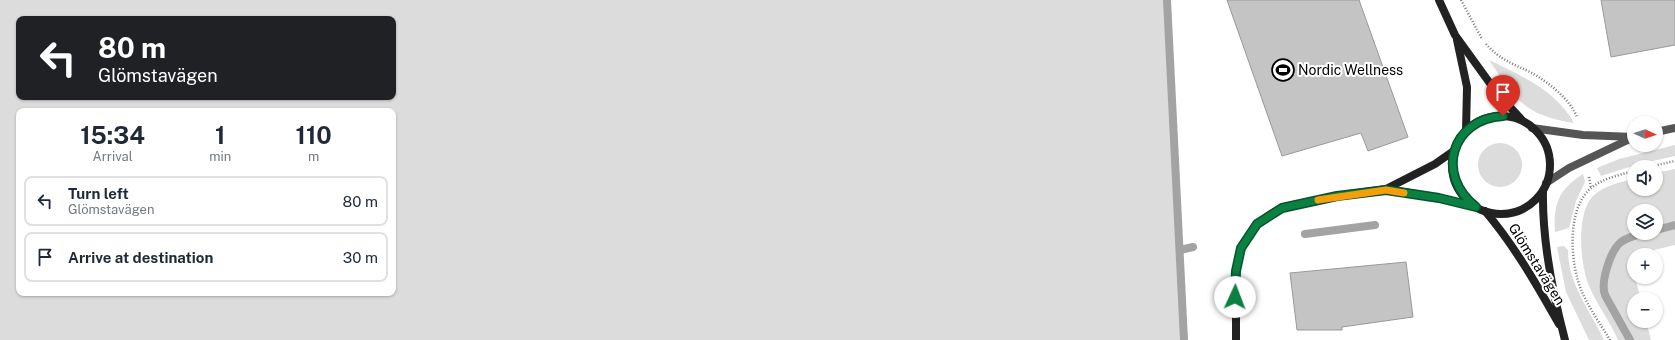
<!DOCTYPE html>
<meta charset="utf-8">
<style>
:root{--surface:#fff;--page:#f2f2f3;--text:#1f2937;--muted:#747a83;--line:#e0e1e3}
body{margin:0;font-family:"Public Sans",sans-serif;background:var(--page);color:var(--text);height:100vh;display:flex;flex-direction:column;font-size:15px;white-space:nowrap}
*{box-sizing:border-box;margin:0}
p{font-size:13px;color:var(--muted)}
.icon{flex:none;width:22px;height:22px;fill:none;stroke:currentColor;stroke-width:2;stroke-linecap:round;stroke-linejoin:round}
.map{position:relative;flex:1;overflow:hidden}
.side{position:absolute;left:16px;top:108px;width:380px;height:188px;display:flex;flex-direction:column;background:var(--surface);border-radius:8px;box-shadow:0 1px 3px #0004}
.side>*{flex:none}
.banner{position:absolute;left:16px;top:16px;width:380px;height:84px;border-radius:8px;box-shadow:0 1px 3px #0004;background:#202124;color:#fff;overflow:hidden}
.needle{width:26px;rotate:93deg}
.tools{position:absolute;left:1627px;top:116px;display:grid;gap:8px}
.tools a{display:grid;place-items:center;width:36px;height:36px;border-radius:50%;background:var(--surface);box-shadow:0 1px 3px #0004;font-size:20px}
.pin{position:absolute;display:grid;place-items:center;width:34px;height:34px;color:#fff;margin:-41px -17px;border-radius:50% 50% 50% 0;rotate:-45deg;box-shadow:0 0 4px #0007}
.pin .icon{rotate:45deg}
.me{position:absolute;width:44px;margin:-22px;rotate:2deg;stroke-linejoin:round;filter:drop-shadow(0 0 3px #0008)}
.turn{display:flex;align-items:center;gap:14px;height:84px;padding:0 16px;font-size:18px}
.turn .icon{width:52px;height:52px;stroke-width:2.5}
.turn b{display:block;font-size:28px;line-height:34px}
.eta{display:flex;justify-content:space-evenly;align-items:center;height:68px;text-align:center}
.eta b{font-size:24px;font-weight:700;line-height:28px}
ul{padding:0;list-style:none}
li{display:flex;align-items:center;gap:12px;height:50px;margin:0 8px 6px;padding:0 8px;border:2px solid var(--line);border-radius:8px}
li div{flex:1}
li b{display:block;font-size:15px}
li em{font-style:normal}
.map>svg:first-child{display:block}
.green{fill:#dcdcdc;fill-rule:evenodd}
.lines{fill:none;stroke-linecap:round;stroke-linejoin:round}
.stream{stroke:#a3a3a3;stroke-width:8}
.building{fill:#c4c4c4;stroke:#999}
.path{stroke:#777;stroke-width:2.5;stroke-dasharray:1 2;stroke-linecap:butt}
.street{stroke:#555;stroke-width:8}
.secondary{stroke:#222;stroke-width:8}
.route-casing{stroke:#07532c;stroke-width:10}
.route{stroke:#0b8043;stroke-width:7}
.slow{stroke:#f59e0b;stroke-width:7}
.labels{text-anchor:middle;stroke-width:4;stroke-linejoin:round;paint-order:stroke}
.poi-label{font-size:14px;fill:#000;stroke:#fff;text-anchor:start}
.street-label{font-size:14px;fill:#000;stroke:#fff}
</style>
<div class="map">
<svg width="1675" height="340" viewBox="0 0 1675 340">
<rect width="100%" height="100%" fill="#fff"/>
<g class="green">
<path d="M0,0H1167L1180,250V340H0ZM19,19H393V97H19ZM19,111H393V293H19Z"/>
<path d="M1489,60C1520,75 1557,91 1574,123C1524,115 1516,100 1489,60Z"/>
<circle cx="1500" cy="165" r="22"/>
<polygon points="1675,145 1675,156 1639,164 1601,176 1597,168 1619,159"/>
<path d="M1675,169V245L1637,254L1634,255L1631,264L1641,299H1634V321H1646L1651,340H1618C1610,321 1597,305 1589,286C1580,264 1576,216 1592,197C1602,186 1621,182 1634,179V189H1656V173ZM1634,211H1656V233H1634Z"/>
<path d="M1583,174L1585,182L1576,201L1569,228L1555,232C1553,204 1559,189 1583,174Z"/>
<path d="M1564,246L1568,250C1568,284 1590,310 1604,340H1589L1566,292L1557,247Z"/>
</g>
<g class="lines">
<g class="stream">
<polyline points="1167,0 1184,340"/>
<polyline points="1656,230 1675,225"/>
<polyline points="1305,234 1375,225"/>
<polyline points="1180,250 1193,247"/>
<path d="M1630,340L1606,297C1599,285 1610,251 1621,242C1628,237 1636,235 1645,233"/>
</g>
</g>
<g class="building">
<polygon points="1227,0 1359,0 1408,137 1368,151 1361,133 1282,156"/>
<polygon points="1601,0 1675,0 1675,45 1611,57"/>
<polygon points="1406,262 1413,317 1342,327 1342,330 1297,330 1290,273"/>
</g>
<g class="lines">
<g class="path">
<polyline points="1461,0 1482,39"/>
<path d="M1486,44C1499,59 1513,64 1530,72C1547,81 1570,99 1577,117"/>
<polyline points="1649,167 1675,161"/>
<polyline points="1589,177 1591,188"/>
<path d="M1610,340C1601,325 1589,308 1582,292C1570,264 1566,209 1591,188C1603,178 1620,175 1634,171"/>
</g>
<g class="street">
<polyline points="1532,128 1583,135 1634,137"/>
<polyline points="1656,132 1675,128"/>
<polyline points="1546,183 1569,168 1634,137"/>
</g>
<g class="secondary">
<polyline points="1439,0 1455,35 1497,93 1521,119"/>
<polyline points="1457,40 1467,87 1466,131"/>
<circle cx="1501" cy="165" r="49"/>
<polyline points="1386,189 1435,164 1455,150"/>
<path d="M1543,191C1542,241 1552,291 1565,340"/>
<path d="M1485,211C1514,245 1537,285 1559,324"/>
<polyline points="1236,340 1236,271 1241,248 1257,224 1271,214 1282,208 1337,196 1386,189 1439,198 1476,207"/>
</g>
</g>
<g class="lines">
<g class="route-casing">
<path id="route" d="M1235,297L1236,271L1241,248L1257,224L1282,208L1337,196L1386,190L1439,198L1476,207C1435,175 1451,119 1503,116"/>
</g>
<use href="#route" class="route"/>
<polyline class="slow" points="1318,200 1386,190 1404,193"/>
</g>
<defs>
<g id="stadium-ring" transform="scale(1.15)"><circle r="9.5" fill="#fff" stroke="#000" stroke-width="1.5"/><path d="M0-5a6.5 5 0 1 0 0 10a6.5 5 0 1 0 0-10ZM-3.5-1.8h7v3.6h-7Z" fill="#000"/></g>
</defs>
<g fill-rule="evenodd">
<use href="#stadium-ring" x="1283" y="70"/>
</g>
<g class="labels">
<g class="poi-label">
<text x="1298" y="75">Nordic Wellness</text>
</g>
<g class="street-label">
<text transform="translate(1537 264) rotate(58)" y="5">Glömstavägen</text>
</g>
</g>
</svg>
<div class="tools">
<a><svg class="needle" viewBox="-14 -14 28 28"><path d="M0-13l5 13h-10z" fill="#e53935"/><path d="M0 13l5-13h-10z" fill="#747a83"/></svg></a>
<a><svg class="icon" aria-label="sound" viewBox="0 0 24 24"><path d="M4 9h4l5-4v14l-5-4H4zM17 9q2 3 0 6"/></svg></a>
<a><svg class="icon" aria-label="layers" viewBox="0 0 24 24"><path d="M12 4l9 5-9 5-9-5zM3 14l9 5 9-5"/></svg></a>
<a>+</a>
<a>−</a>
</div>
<div class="pin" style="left:1503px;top:116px;background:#d93025"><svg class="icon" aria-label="arrive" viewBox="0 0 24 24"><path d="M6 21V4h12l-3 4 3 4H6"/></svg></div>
<svg class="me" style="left:1235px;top:297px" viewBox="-20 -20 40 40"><circle r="19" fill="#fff"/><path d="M0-13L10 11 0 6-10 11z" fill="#0b8043"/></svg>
<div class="banner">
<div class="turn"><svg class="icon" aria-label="left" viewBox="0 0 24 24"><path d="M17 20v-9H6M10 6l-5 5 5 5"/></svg><div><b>80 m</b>Glömstavägen</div></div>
</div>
<section class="side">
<div class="eta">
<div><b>15:34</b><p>Arrival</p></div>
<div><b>1</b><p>min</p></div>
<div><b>110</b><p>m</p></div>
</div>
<ul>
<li><svg class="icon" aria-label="left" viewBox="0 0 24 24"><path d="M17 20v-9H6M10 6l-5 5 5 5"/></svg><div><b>Turn left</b><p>Glömstavägen</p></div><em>80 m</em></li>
<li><svg class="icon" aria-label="arrive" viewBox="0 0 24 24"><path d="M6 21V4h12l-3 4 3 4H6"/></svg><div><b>Arrive at destination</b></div><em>30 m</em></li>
</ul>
</section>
</div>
